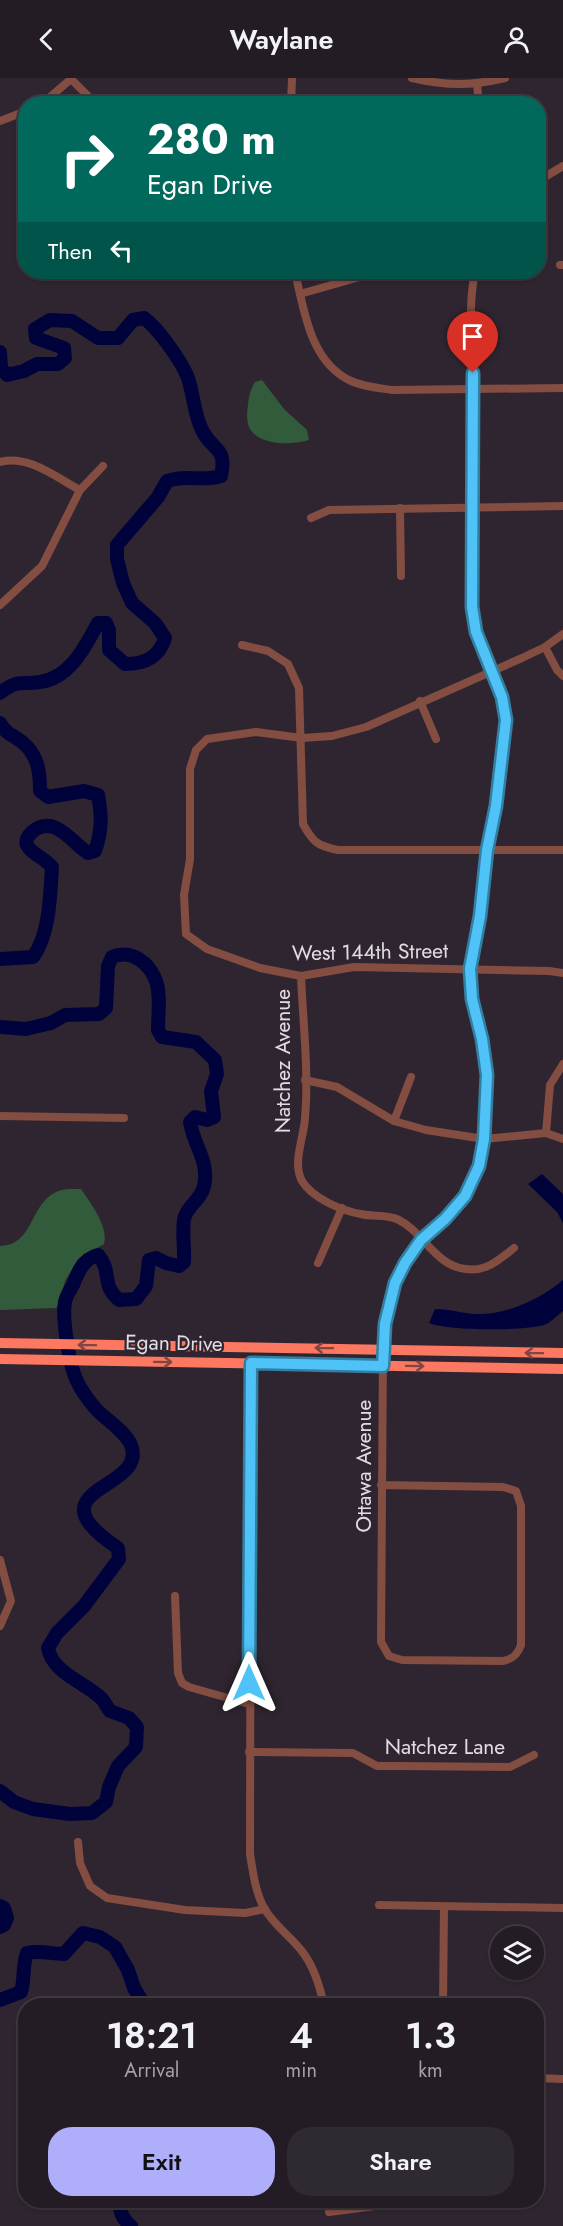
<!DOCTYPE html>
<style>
:root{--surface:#231c24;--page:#2f2931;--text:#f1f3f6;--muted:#a3a1a6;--line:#403a41;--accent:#afaefa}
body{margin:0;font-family:Jost,sans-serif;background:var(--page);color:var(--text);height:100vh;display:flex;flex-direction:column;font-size:22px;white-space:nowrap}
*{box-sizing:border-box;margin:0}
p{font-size:20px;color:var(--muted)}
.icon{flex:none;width:33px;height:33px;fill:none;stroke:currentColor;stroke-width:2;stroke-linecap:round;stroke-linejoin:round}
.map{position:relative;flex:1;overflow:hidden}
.details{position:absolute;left:18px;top:1920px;width:526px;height:210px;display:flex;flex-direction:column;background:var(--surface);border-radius:24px;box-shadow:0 2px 4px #0004,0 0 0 2px var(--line)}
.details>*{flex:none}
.top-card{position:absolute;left:18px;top:18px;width:528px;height:183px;border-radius:24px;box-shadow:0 2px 4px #0004,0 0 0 2px var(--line);background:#00695c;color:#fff;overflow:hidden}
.controls{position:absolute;left:490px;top:1848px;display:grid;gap:12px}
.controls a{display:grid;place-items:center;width:54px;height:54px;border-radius:50%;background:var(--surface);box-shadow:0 2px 4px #0004,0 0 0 2px var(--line);font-size:30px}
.pin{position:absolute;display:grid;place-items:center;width:51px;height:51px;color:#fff;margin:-62px -26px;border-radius:50% 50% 50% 0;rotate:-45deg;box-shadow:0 0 6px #0007}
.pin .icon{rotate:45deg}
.me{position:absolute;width:66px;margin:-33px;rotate:0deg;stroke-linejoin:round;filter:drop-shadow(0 0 4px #0008)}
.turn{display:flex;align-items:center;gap:21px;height:126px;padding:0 30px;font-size:27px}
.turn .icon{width:78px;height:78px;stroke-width:2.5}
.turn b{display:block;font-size:42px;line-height:51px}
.then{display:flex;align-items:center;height:57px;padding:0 30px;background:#0003;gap:12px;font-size:22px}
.eta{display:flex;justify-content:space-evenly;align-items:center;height:102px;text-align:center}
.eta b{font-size:36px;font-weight:600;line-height:42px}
.button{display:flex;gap:12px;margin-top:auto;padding:12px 30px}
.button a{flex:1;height:69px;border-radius:24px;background:var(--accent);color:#111;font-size:24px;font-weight:600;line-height:69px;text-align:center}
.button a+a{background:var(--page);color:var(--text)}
header{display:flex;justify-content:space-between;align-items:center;height:78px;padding:0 30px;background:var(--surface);font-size:27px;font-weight:600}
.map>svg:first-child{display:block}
.green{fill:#325b3b}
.water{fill:#00033b}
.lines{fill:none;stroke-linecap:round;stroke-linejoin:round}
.river{stroke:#00033b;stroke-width:14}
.minor{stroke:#834d42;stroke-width:8}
.highway{stroke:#fc7860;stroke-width:10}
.oneway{stroke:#814643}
.route-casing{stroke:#337fa1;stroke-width:15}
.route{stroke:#4fc3f7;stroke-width:10}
.labels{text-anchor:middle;stroke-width:4.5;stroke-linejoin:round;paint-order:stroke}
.street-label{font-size:21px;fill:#e1dbe2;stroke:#2f2530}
</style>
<header><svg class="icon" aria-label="back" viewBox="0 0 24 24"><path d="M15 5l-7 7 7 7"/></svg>Waylane<svg class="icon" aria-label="person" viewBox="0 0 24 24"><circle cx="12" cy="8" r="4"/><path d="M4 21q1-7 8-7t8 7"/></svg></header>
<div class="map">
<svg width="563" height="2148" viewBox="0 0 563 2148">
<rect width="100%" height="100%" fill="#2f2530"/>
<g class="green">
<path d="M262,302L284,331L307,352L309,362C292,367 261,368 250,351C246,344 247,334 248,327C249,318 250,312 255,304Z"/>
<path d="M70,1111H81C90,1124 109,1149 104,1166L78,1181L65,1203L59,1227L56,1230L0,1232V1168C34,1167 29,1127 56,1114C60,1112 66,1111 70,1111Z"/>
</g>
<g class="water">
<polygon points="542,1096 563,1116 563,1145 557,1134 528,1106"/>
<path d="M563,1202V1233C557,1238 550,1245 544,1247C524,1253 447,1253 429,1245L435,1231C451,1231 467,1237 482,1236C510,1235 542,1220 563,1202Z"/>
</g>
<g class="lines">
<g class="river">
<path d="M0,274L1,290L7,297L24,293L37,286H58L65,280L64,270L36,260L35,251L50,242L72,243L98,260H118L133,242L144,240C158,250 182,284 188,300C194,318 194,338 203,354C214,374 227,369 221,398C201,404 187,396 167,403L158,419L117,467V481L123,505L132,525L155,545L165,560C159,580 144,586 125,586L109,572V552L106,545H98C85,569 70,600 40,604C20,607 18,601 0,615"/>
<path d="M0,645C7,657 12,656 22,664C38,677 40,693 40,713L48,719L84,713L98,717C102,738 102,753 95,773L88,775C72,765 54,735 32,754C29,757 25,762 27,767C30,775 45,780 52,789C50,818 50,855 33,879L0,881"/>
<path d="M0,949L26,951L51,945L65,937L99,936L106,930L108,888L112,879C131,871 149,884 156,903C161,917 158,937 158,952L162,959L196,964L215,982L217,996L211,1013L214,1039L207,1042L195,1039L190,1044C193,1065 207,1080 205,1102C204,1120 190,1125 185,1138C181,1147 185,1172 184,1184L179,1188L166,1185L156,1180L149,1182L146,1208L136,1221L119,1222C100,1206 113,1194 98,1177C83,1181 78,1194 73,1207C70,1212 66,1218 65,1224C62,1240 69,1285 76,1301C80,1310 89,1323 96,1331C106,1342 125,1353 131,1367C149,1413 27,1409 118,1470L119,1481L84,1528L57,1555L48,1570C53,1596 85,1604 102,1621C105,1624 107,1630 110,1633L129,1640L137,1649L136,1669L118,1688L109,1709L106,1724L92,1735L70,1736L33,1731L14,1724L0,1713"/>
<polyline points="0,1828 4,1830 7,1840 4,1847 0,1849"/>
<path d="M0,1922L21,1914C25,1901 22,1888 27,1875C40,1872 51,1876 64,1876L83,1855L100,1859L115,1869L128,1892L134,1910L145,1928"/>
<path d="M120,2122C119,2133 123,2142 131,2148"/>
</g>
<g class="minor">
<polyline points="70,0 96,26"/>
<path d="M412,0C447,8 471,8 505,0"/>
<polyline points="477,6 479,26"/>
<polyline points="42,26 71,1"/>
<polyline points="291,26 292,0"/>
<polyline points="0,43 26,33"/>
<polyline points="538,103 563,88"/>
<polyline points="560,187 563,187"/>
<path d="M295,194C304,232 310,284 351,303C364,309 379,310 392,312L563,310"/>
<polyline points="115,197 124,194"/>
<polyline points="300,216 377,194"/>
<path d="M0,384C28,376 57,400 80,412"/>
<polyline points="400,430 401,498"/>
<polyline points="311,440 329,432 563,428"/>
<polyline points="0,527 42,488 80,412 103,388"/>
<polyline points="563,556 545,569 522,580 366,649 332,658 302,660 256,654 207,661 196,672 190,691 190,781 184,817 186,856 207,871 260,890 301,898 354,889 549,893 563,895"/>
<path d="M242,567L268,573L288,586L299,610L303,746C313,764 317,768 338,772H563"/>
<polyline points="545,569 557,592 563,598"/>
<polyline points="420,623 436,661"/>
<path d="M301,898C303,945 309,994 305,1040C304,1059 292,1085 302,1103C312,1120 342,1133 361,1136C373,1139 385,1136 397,1141C423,1153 435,1188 466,1191C486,1194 499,1182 514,1170"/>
<polyline points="305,1002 337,1009 394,1043 426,1052 484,1061 546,1055 563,1061"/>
<polyline points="0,1038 124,1040"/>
<polyline points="394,1043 411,999"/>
<polyline points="546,1055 550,1007 563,986"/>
<polyline points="318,1185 342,1130"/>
<path d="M251,1285L250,1776C253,1794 255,1813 264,1830C273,1846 290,1858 301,1872C314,1888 320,1908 324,1928"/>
<path d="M381,1407L503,1409L516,1413L521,1428V1567C518,1576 513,1581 503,1583L402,1582L389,1578L381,1564L383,1271L385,1246L395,1205L405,1185L421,1162L445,1141L465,1118L479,1088L484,1061L487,997L482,961L472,921L470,891L479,839L487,772L496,728L506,642L502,619L476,554L472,529C473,457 474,385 473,313C473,273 467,232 475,194"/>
<polyline points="0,1482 11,1523 0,1548"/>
<polyline points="175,1518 178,1595 182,1605 189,1609 249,1626"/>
<polyline points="249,1674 353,1675 377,1688 397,1688 510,1689 534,1677"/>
<polyline points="78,1764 80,1785 90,1808 107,1820 185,1832 245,1835 265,1831"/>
<polyline points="379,1827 563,1830"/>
<polyline points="443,1928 444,1829"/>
<polyline points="537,2000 563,2001"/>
<polyline points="329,2134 390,2126 397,2122"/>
</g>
<g class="highway">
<polyline points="0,1265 563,1275"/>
<polyline points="0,1281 563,1291"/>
</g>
</g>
<defs><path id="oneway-shaft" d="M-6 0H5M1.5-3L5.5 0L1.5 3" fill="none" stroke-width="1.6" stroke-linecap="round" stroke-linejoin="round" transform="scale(1.5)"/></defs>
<g class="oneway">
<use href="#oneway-shaft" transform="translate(87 1267) rotate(-179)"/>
<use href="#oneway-shaft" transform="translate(324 1270) rotate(-179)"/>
<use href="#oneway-shaft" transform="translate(534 1275) rotate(-179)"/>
<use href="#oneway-shaft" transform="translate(163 1284) rotate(1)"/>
<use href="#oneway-shaft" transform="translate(415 1288) rotate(1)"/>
</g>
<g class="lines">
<g class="route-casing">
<polyline id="route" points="249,1605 251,1285 383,1288 385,1246 395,1205 405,1185 421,1162 445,1141 465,1118 479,1088 484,1061 487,997 482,961 472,921 470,891 480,838 487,772 496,728 506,642 502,619 476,554 472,529 473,295"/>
</g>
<use href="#route" class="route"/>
</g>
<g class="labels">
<g class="street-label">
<text transform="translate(370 874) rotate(-1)" y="7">West 144th Street</text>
<text transform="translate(283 983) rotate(-90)" y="7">Natchez Avenue</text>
<text transform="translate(174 1265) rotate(1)" y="7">Egan Drive</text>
<text transform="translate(364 1388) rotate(-90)" y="7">Ottawa Avenue</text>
<text x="445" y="1676">Natchez Lane</text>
</g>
</g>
</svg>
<div class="controls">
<a><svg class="icon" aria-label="layers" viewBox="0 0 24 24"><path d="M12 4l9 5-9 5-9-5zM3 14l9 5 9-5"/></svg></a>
</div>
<div class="pin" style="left:473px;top:295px;background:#d93025"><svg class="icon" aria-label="arrive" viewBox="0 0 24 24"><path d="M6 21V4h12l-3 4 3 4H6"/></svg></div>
<svg class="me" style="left:249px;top:1605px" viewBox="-20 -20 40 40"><path d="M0-17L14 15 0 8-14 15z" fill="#4fc3f7" stroke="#fff" stroke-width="4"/></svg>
<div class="top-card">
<div class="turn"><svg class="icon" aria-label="right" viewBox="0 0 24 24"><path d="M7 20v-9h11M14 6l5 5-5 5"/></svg><div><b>280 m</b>Egan Drive</div></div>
<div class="then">Then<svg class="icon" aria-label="left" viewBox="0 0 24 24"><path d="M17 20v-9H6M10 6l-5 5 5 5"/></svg></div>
</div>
<section class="details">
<div class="eta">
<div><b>18:21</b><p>Arrival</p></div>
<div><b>4</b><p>min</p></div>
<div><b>1.3</b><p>km</p></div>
</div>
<div class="button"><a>Exit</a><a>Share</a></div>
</section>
</div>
